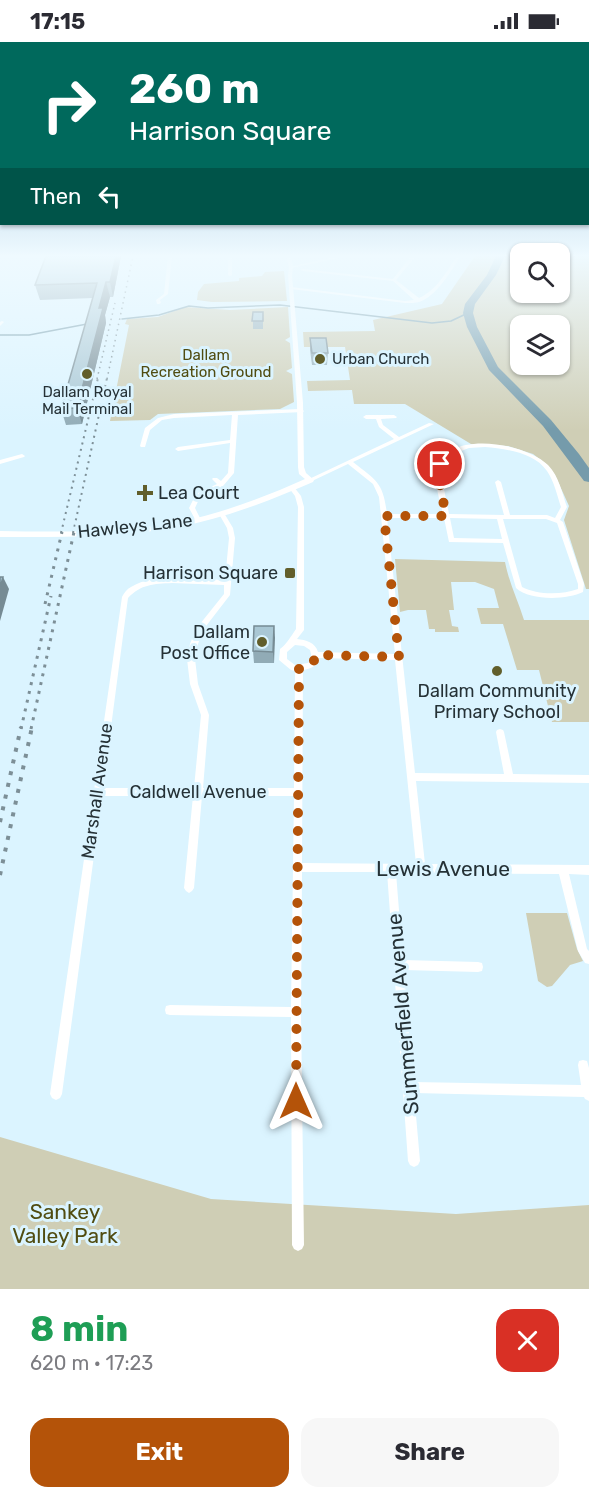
<!DOCTYPE html>
<meta charset="utf-8">
<style>
:root{--surface:#fff;--page:#f7f7f7;--text:#2b2b33;--muted:#7c7c81;--accent:#b45309}
body{margin:0;font-family:Rubik,sans-serif;background:var(--page);color:var(--text);height:100vh;display:flex;flex-direction:column;font-size:22px;white-space:nowrap}
*{box-sizing:border-box;margin:0}
p{font-size:20px;color:var(--muted)}
.icon{flex:none;width:33px;height:33px;fill:none;stroke:currentColor;stroke-width:2;stroke-linecap:round;stroke-linejoin:round}
.map{position:relative;height:1247px;overflow:hidden}
.details{display:flex;flex-direction:column;background:var(--surface);flex:1}
.details>*{flex:none}
.banner{position:absolute;left:0px;top:0px;width:590px;height:183px;box-shadow:0 2px 4px #0004;background:#00695c;color:#fff;overflow:hidden}
.tools{position:absolute;left:510px;top:201px;display:grid;gap:12px}
.tools a{display:grid;place-items:center;width:60px;height:60px;border-radius:12px;background:var(--surface);box-shadow:0 2px 4px #0004;font-size:30px}
.pin{position:absolute;display:grid;place-items:center;width:51px;height:51px;color:#fff;margin:-26px;border:3px solid #fff;border-radius:50%;box-shadow:0 2px 6px #0007}
.me{position:absolute;width:66px;margin:-33px;rotate:0deg;stroke-linejoin:round;filter:drop-shadow(0 0 4px #0008)}
.turn{display:flex;align-items:center;gap:21px;height:126px;padding:0 30px;font-size:27px}
.turn .icon{width:78px;height:78px;stroke-width:2.5}
.turn b{display:block;font-size:42px;line-height:51px}
.then{display:flex;align-items:center;height:57px;padding:0 30px;background:#0003;gap:12px;font-size:22px}
.round{display:grid;place-items:center;flex:none;width:63px;height:63px;border-radius:18px;background:var(--page)}
.summary{display:flex;align-items:center;justify-content:space-between;height:102px;padding:0 30px}
h1{font-size:36px;font-weight:700;line-height:45px;color:#1e9e55}
.cta{display:flex;gap:12px;margin-top:auto;padding:12px 30px}
.cta a{flex:1;height:69px;border-radius:18px;background:var(--accent);color:#fff;font-size:24px;font-weight:700;line-height:69px;text-align:center}
.cta a+a{background:var(--page);color:var(--text)}
.status{display:flex;justify-content:space-between;align-items:center;height:42px;padding:0 30px;background:var(--surface);direction:ltr}
.status svg{height:16px;fill:currentColor}
.map>svg:first-child{display:block}
.green{fill:#cfceb5;fill-rule:evenodd}
.lines{fill:none;stroke-linecap:round;stroke-linejoin:round}
.stream{stroke:#759bab;stroke-width:1.5}
.river{fill:#759bab;fill-rule:evenodd}
.minor{fill:#fff;fill-rule:evenodd}
.tertiary{fill:#fff;fill-rule:evenodd}
.rail-far3{stroke:#7d8f97;stroke-width:1.5;stroke-dasharray:1.5 4;stroke-linecap:butt}
.rail-far2{stroke:#7d8f97;stroke-width:2;stroke-dasharray:2 4.5;stroke-linecap:butt}
.rail-far1{stroke:#7d8f97;stroke-width:3;stroke-dasharray:3 6;stroke-linecap:butt}
.rail{stroke:#7d8f97;stroke-width:4;stroke-dasharray:4 8;stroke-linecap:butt}
.wall{fill:#91abb6}
.shaded-wall{fill:#768b94}
.building{fill:#a9c7d4;stroke:#768b94;stroke-width:1.5}
.route{stroke:#b45309;stroke-width:10;stroke-dasharray:0 18}
.poi-dot{fill:#615e2b;stroke:#dbf4ff;stroke-width:2}
.labels{text-anchor:middle;stroke-width:6;stroke-linejoin:round;paint-order:stroke}
.far-park-label{font-size:15px;fill:#504c11;stroke:#dbf4ff}
.far-poi-label{font-size:15px;fill:#253136;stroke:#dbf4ff;text-anchor:start}
.poi-label{font-size:18px;fill:#253136;stroke:#dbf4ff;text-anchor:end}
.street-label{font-size:18px;fill:#253136;stroke:#dbf4ff}
.near-street-label{font-size:21px;fill:#253136;stroke:#dbf4ff}
.near-park-label{font-size:21px;fill:#504c11;stroke:#dbf4ff}
</style>
<div class="status"><b>17:15</b><svg viewBox="0 0 49 12"><path d="M0 12V9h3v3zM5 12V6h3v6zM10 12V3h3v9zM15 12V0h3v12zM26 1h20v11H26zM47 4h2v5h-2z"/></svg></div>
<div class="map">
<svg width="589" height="1247" viewBox="0 0 589 1247">
<rect width="100%" height="100%" fill="#dbf4ff"/>
<g class="green">
<path d="M475,214H520V250H560V214H589V547H586L564,478L569,464L555,433L546,422L533,412L508,404L471,402L405,362H354L352,348L308,349L307,339L350,338L345,305H304L303,290L375,289L373,278L442,262ZM520,284H560V322H520Z"/>
<polygon points="284,229 287,259 212,260 197,258 198,250 204,242 239,239 239,236 262,234 265,230"/>
<polygon points="185,265 230,268 288,265 290,295 285,298 290,301 292,326 286,329 292,332 294,360 280,367 158,372 150,378 110,379 129,283 125,282 127,277 158,275"/>
<path d="M395,517L505,520C509,541 518,558 524,578H589V680H552L539,628H517L503,582H481L477,566H499L494,547L475,540H451L454,568H449L452,584L458,585L459,590H435V587H429L426,568H408L400,570Z"/>
<polygon points="526,871 567,871 577,907 583,919 570,923 552,944 547,945 538,939"/>
<polygon points="0,1095 211,1157 456,1172 589,1163 589,1247 0,1247"/>
</g>
<g class="lines">
<g class="stream">
<polyline points="122,277 159,273 189,264 208,266 280,263 432,281 451,279 468,271"/>
<polyline points="0,293 29,293 87,282"/>
</g>
<polygon class="river" points="496,214 505,214 496,233 475,262 473,271 477,285 498,325 551,378 579,412 589,426 589,440 584,439 543,384 489,328 467,285 463,271 465,262 487,233"/>
<g class="minor">
<polygon points="168,214 172,214 168,252 160,258 161,261 159,262 157,262 156,258 164,252"/>
<polygon points="228,214 232,214 232,233 230,234 228,233"/>
<polygon points="339,214 350,214 291,226 289,225"/>
<path d="M411,214H416L396,238L419,256C437,248 446,230 457,214H461C450,230 437,254 419,260C416,261 409,261 405,261L291,247L289,246L291,245L405,259L414,258L393,239L303,229L301,228L303,227L393,237Z"/>
<polygon points="2,279 4,280 0,284 0,280"/>
<polygon points="301,367 304,369 303,370 238,373 234,431 223,444 201,453 195,466 201,478 198,480 196,479 189,466 196,452 217,442 212,437 213,436 217,436 221,439 228,431 230,401 178,409 175,407 178,405 230,398 232,373 174,376 162,378 150,388 145,405 141,405 140,404 145,386 158,376 174,372"/>
<path d="M394,373L397,375L396,376L381,377L383,383L399,395L429,381L434,382L353,420C377,439 383,440 387,472H443C441,464 434,438 435,431C442,386 525,400 548,423C559,434 562,451 567,465L560,478L563,480L584,542L583,550C567,558 530,559 516,546L503,501L449,500L444,476H387L415,731L504,732L496,690L497,688L500,687L503,688L504,690L513,732L589,733V741L416,739L425,822L589,823V833L569,832L587,907L589,909V922L585,921L578,909L559,832L396,831L403,918L478,920L482,921L483,925L482,929L478,930L404,928L413,1040L581,1043L578,1023L579,1019L583,1018L587,1019L589,1026V1059L585,1057L584,1055L414,1051L420,1119L418,1123L414,1125L410,1123L408,1119L387,830H302L301,970L304,1203L302,1207L298,1209L294,1207L292,1203L291,975L170,973L166,972L165,968L166,964L170,963L291,965L294,754H202L194,846L192,849L189,851L186,849L184,846L193,754H102L62,1052L60,1056L56,1058L52,1056L50,1052L122,555C124,551 127,547 131,545C155,530 198,537 225,538L229,496L227,486L219,472L222,470L224,471L233,486L235,496L230,553L203,588L198,602L195,617L198,642L209,673L203,746H294L295,629L291,628L279,618L280,607C287,602 291,594 296,587L298,465L295,454L289,446L290,445H294L301,454L304,465V588L297,597C306,598 315,600 318,610L395,612L379,455L373,442L348,422L312,439L310,440L307,438L394,397L379,385L376,377H366L363,375L366,373ZM485,405C506,407 534,410 547,429C554,439 557,453 561,465L555,476L547,473H510L501,440L498,438L495,440L504,473L449,472L441,432L446,419L456,411L469,406ZM450,476L497,477L502,497L454,496ZM503,477H546L557,481L578,542V547C562,553 537,553 522,545ZM172,541L224,543V552L196,587L190,602L187,617L190,642L201,673L194,746H103L128,556C141,542 154,542 172,541ZM295,603L304,604L310,608L312,616L308,621L295,623L287,617V610ZM319,616L395,618L416,822L302,821L303,628C311,627 317,624 319,616Z"/>
<polygon points="22,412 25,414 24,415 0,422 0,418"/>
</g>
<path class="tertiary" d="M286,214H291L293,225L292,233L303,361L304,425L306,431L314,438L313,440C269,459 225,476 178,485C120,496 59,495 0,495V489C60,490 120,491 179,480C223,471 265,455 305,437L299,432L298,425L297,361L288,233L289,225Z"/>
<g class="rail-far3">
<polyline points="97,337 115,261"/>
<polyline points="107,337 133,214"/>
</g>
<g class="rail-far2">
<polyline points="61,491 98,336"/>
<polyline points="73,491 107,336"/>
</g>
<g class="rail-far1">
<polyline points="45,562 62,490"/>
<polyline points="21,687 51,554"/>
<polyline points="31,687 74,490"/>
</g>
<g class="rail">
<polyline points="0,780 21,685"/>
<polyline points="0,833 32,685"/>
</g>
</g>
<g class="wall">
<polygon points="121,214 113,255 110,255 105,273 106,281 82,382 66,383 61,367 93,256 40,258 35,243"/>
<rect x="253" y="270" width="10" height="17"/>
<polygon points="310,296 328,311 327,323 312,323 310,308"/>
<polygon points="274,584 274,621 254,621 253,609"/>
</g>
<g class="shaded-wall">
<polygon points="116,214 121,214 113,255 110,240"/>
<polygon points="106,240 110,255 105,273 106,281 82,382 77,366 99,266"/>
<polygon points="3,535 9,547 0,579 0,546"/>
<polygon points="274,584 275,596 274,621 273,610"/>
</g>
<g class="building">
<polygon points="46,214 116,214 110,240 106,240 99,266 103,266 77,366 61,367 97,241 35,243"/>
<polygon points="253,270 263,270 263,279 252,279"/>
<polygon points="310,296 326,296 328,311 312,311"/>
<polygon points="0,535 3,535 0,546"/>
<polygon points="254,584 274,584 273,610 253,609"/>
</g>
<linearGradient id="sky" x2="0" y2="1"><stop stop-color="#7aaad0"/><stop offset="0.55" stop-color="#effaff"/><stop offset="1" stop-color="#effaff" stop-opacity="0"/></linearGradient>
<rect width="589" height="389" fill="url(#sky)"/>
<g class="lines">
<polyline class="route" points="296,1059 299,627 313,621 316,613 399,615 384,474 446,474 438,432 440,422"/>
</g>
<g class="poi-dot">
<circle cx="320" cy="317" r="6"/>
<circle cx="87" cy="332" r="6"/>
<path d="M142 442h6v6h6v6h-6v6h-6v-6h-6v-6h6z"/>
<rect x="284" y="525" width="12" height="12" rx="3"/>
<circle cx="262" cy="600" r="6"/>
<circle cx="497" cy="629" r="6"/>
</g>
<g class="labels">
<g class="far-park-label">
<text x="206" y="318">Dallam<tspan x="206" dy="17">Recreation Ground</tspan></text>
</g>
<g class="far-poi-label">
<text x="332" y="322">Urban Church</text>
<text x="87" y="355" text-anchor="middle">Dallam Royal<tspan x="87" dy="17">Mail Terminal</tspan></text>
</g>
<g class="poi-label">
<text x="158" y="457" text-anchor="start">Lea Court</text>
<text x="278" y="537">Harrison Square</text>
<text x="250" y="596">Dallam<tspan x="250" dy="21">Post Office</tspan></text>
<text x="497" y="655" text-anchor="middle">Dallam Community<tspan x="497" dy="21">Primary School</tspan></text>
</g>
<g class="street-label">
<text transform="translate(135 484) rotate(-6)" y="6">Hawleys Lane</text>
<text transform="translate(97 749) rotate(-82)" y="6">Marshall Avenue</text>
<text x="198" y="756">Caldwell Avenue</text>
</g>
<g class="near-street-label">
<text x="443" y="834">Lewis Avenue</text>
<text transform="translate(403 972) rotate(-95)" y="7">Summerfield Avenue</text>
</g>
<g class="near-park-label">
<text x="65" y="1177">Sankey<tspan x="65" dy="24">Valley Park</tspan></text>
</g>
</g>
</svg>
<div class="tools">
<a><svg class="icon" aria-label="search" viewBox="0 0 24 24"><circle cx="10" cy="10" r="6"/><path d="M15 15l6 6"/></svg></a>
<a><svg class="icon" aria-label="layers" viewBox="0 0 24 24"><path d="M12 4l9 5-9 5-9-5zM3 14l9 5 9-5"/></svg></a>
</div>
<div class="pin" style="left:440px;top:422px;background:#d93025"><svg class="icon" aria-label="arrive" viewBox="0 0 24 24"><path d="M6 21V4h12l-3 4 3 4H6"/></svg></div>
<svg class="me" style="left:296px;top:1059px" viewBox="-20 -20 40 40"><path d="M0-17L14 15 0 8-14 15z" fill="#b45309" stroke="#fff" stroke-width="4"/></svg>
<div class="banner">
<div class="turn"><svg class="icon" aria-label="right" viewBox="0 0 24 24"><path d="M7 20v-9h11M14 6l5 5-5 5"/></svg><div><b>260 m</b>Harrison Square</div></div>
<div class="then">Then<svg class="icon" aria-label="left" viewBox="0 0 24 24"><path d="M17 20v-9H6M10 6l-5 5 5 5"/></svg></div>
</div>
</div>
<section class="details">
<div class="summary"><div><h1>8 min</h1><p>620 m · 17:23</p></div><a class="round" style="background:#d93025;color:#fff"><svg class="icon" aria-label="close" viewBox="0 0 24 24"><path d="M6 6l12 12M18 6L6 18"/></svg></a></div>
<div class="cta"><a>Exit</a><a>Share</a></div>
</section>
